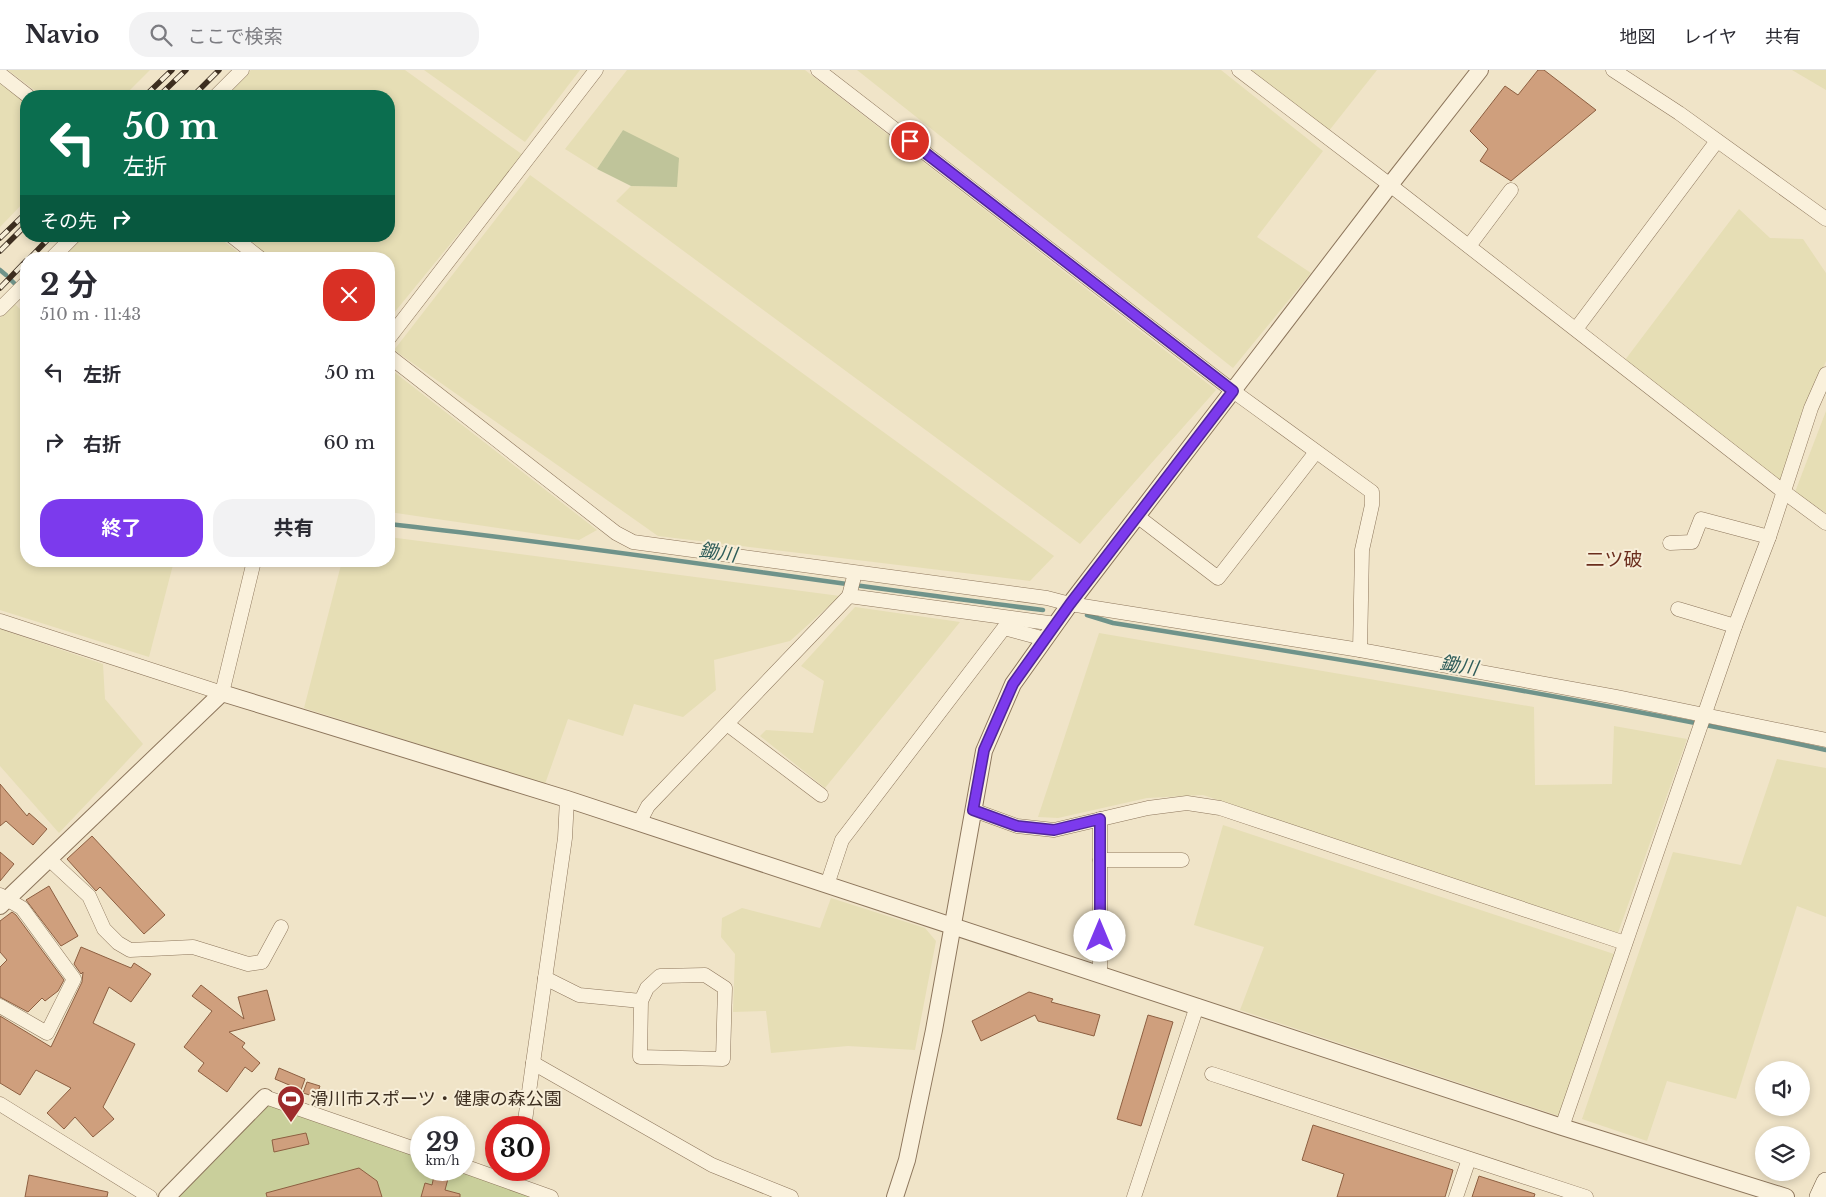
<!DOCTYPE html>
<html lang="ja">
<meta charset="utf-8">
<style>
:root{--surface:#fff;--page:#f2f2f3;--text:#2b2b33;--muted:#7c7c81;--line:#e1e1e2;--accent:#7c3aed}
body{margin:0;font-family:"Libre Baskerville","Noto Sans JP",serif;background:var(--page);color:var(--text);height:100vh;display:flex;flex-direction:column;font-size:19px;white-space:nowrap}
*{box-sizing:border-box;margin:0}
p{font-size:16px;color:var(--muted)}
.icon{flex:none;width:28px;height:28px;fill:none;stroke:currentColor;stroke-width:2;stroke-linecap:round;stroke-linejoin:round}
.map{position:relative;flex:1;overflow:hidden}
.panel{position:absolute;left:20px;top:182px;width:375px;height:315px;display:flex;flex-direction:column;background:var(--surface);border-radius:20px;box-shadow:0 2px 8px #0003}
.panel>*{flex:none}
.guide{position:absolute;left:20px;top:20px;width:375px;height:152px;border-radius:20px;box-shadow:0 2px 8px #0003;background:#0b6e4f;color:#fff;overflow:hidden}
.tools{position:absolute;left:1755px;top:991px;display:grid;gap:10px}
.tools a{display:grid;place-items:center;width:55px;height:55px;border-radius:50%;background:var(--surface);box-shadow:0 2px 8px #0003;font-size:25px}
.speed{position:absolute;left:410px;top:1046px;display:flex;gap:10px;font-size:25px;font-weight:700;text-align:center}
.speed>*{display:grid;place-content:center;width:65px;height:65px;border-radius:50%;background:var(--surface);box-shadow:0 2px 8px #0003;line-height:1}
.speed small{font-size:12px;font-weight:400}
.speed .limit{border:8px solid #d22;background:#fff;color:#111}
.pin{position:absolute;display:grid;place-items:center;width:42px;height:42px;color:#fff;margin:-21px;border:2px solid #fff;border-radius:50%;box-shadow:0 1px 5px #0007}
.me{position:absolute;width:55px;margin:-28px;rotate:0deg;stroke-linejoin:round;filter:drop-shadow(0 0 4px #0008)}
.turn{display:flex;align-items:center;gap:18px;height:105px;padding:0 20px;font-size:22px}
.turn .icon{width:65px;height:65px;stroke-width:2.5}
.turn b{display:block;font-size:35px;line-height:42px}
.then{display:flex;align-items:center;height:48px;padding:0 20px;background:#0003;gap:10px;font-size:19px}
.round{display:grid;place-items:center;flex:none;width:52px;height:52px;border-radius:20px;background:var(--page)}
.head{display:flex;align-items:center;justify-content:space-between;height:85px;padding:0 20px}
h1{font-size:30px;font-weight:700;line-height:38px}
.button{display:flex;gap:10px;margin-top:auto;padding:10px 20px}
.button a{flex:1;height:58px;border-radius:20px;background:var(--accent);color:#fff;font-size:20px;font-weight:700;line-height:58px;text-align:center}
.button a+a{background:var(--page);color:var(--text)}
ul{padding:0;list-style:none}
li{display:flex;align-items:center;gap:15px;height:70px;padding:0 20px}
li div{flex:1}
li b{display:block;font-size:19px}
li em{font-style:normal}
header{display:flex;align-items:center;gap:30px;box-sizing:border-box;height:70px;padding:0 25px;background:var(--surface);border-bottom:1px solid var(--line)}
header strong{font-size:24px}
nav{display:flex;gap:28px;margin-inline-start:auto;font-size:18px}
.search{width:350px;height:45px;background:var(--page);display:flex;align-items:center;gap:12px;box-sizing:border-box;padding:0 18px;border-radius:20px;color:var(--muted);font-size:19px}
.map>svg:first-child{display:block}
.farmland{fill:#e6deb5}
.green{fill:#c9cf9b}
.cemetery{fill:#bfc49a}
.lines{fill:none;stroke-linecap:round;stroke-linejoin:round}
.stream{stroke:#6f938a;stroke-width:4.5}
.building{fill:#cf9f7d;stroke:#8d5f41}
.minor-casing{stroke:#8d765c;stroke-width:15}
.tertiary-casing{stroke:#8d765c;stroke-width:18}
.secondary-casing{stroke:#6f573f;stroke-width:20}
.minor{stroke:#faf1dc;stroke-width:14}
.tertiary{stroke:#faf1dc;stroke-width:16}
.secondary{stroke:#faf1dc;stroke-width:19}
.rail-casing{stroke:#3d2e20;stroke-width:5.5}
.rail{stroke:#f7eed8;stroke-width:4;stroke-dasharray:11;stroke-linecap:butt}
.route-casing{stroke:#51269a;stroke-width:12}
.route{stroke:#7c3aed;stroke-width:9}
.labels{text-anchor:middle;stroke-width:4;stroke-linejoin:round;paint-order:stroke}
.poi-label{font-size:18px;fill:#3d2e20;stroke:#f7eed8;text-anchor:start}
.water-label{font-size:19px;font-style:italic;fill:#2f5d5a;stroke:#f7eed8}
.neighbourhood-label{font-size:19px;fill:#6b2e1e;stroke:#f7eed8}
</style>
<header>
<strong>Navio</strong>
<div class="search"><svg class="icon" aria-label="search" viewBox="0 0 24 24"><circle cx="10" cy="10" r="6"/><path d="M15 15l6 6"/></svg>ここで検索</div>
<nav><a>地図</a><a>レイヤ</a><a>共有</a></nav>
</header>
<div class="map">
<svg width="1826" height="1127" viewBox="0 0 1826 1127">
<rect width="100%" height="100%" fill="#f0e4c8"/>
<g class="farmland">
<polygon points="8,0 150,0 124,26 42,26"/>
<polygon points="251,0 405,0 523,85 389,249 389,189 271,189 241,166 389,166 389,26 224,26"/>
<polygon points="424,0 580,0 525,72"/>
<polygon points="627,0 805,0 1216,320 1080,474 616,131 631,116 677,117 623,60 597,99 565,79"/>
<polygon points="857,0 1221,0 1323,81 1257,167 1311,203 1233,298"/>
<polygon points="1248,0 1377,0 1328,62"/>
<polygon points="1792,0 1826,0 1826,20"/>
<polygon points="0,12 26,33 26,130 0,157"/>
<polygon points="530,105 1054,486 1030,511 658,466 394,280"/>
<polygon points="1739,139 1770,168 1803,169 1826,203 1826,291 1781,411 1625,290"/>
<polygon points="84,166 217,166 247,189 62,189"/>
<polygon points="15,234 26,245 26,491 174,491 149,587 0,540 0,248"/>
<polygon points="389,298 597,460 579,470 389,442"/>
<polygon points="1826,341 1826,443 1795,422"/>
<polygon points="389,467 840,526 790,571 714,590 716,620 683,647 634,634 623,666 568,649 545,714 304,638 342,491 389,491"/>
<polygon points="855,537 960,552 825,718 760,666 766,660 813,663 824,611 801,596"/>
<polygon points="0,559 103,594 105,629 143,674 59,763 0,696"/>
<polygon points="1099,563 1534,637 1535,715 1612,714 1614,656 1687,669 1618,863 1203,725 1147,728 1058,748 1038,747"/>
<polygon points="1777,689 1826,698 1826,847 1797,836 1736,1029 1667,1011 1647,1071 1582,1049 1673,782 1741,795"/>
<polygon points="1223,755 1614,884 1559,1046 1240,940 1264,877 1194,855"/>
<polygon points="831,828 925,858 936,871 915,980 848,976 771,983 766,941 733,942 735,884 721,867 722,848 742,838 820,858"/>
</g>
<polygon class="green" points="265,1027 421,1080 421,1100 464,1100 464,1095 559,1127 168,1127"/>
<polygon class="cemetery" points="623,60 679,88 677,117 631,116 597,99"/>
<g class="lines">
<g class="stream">
<polyline points="0,200 6,205"/>
<polyline points="11,210 26,225"/>
<path d="M389,454C607,478 824,513 1043,540"/>
<path d="M1087,545L1113,553C1352,591 1590,629 1826,680"/>
</g>
</g>
<g class="building">
<polygon points="1538,0 1544,0 1596,40 1511,111 1480,91 1488,79 1470,61 1505,16 1518,25"/>
<polygon points="0,714 27,746 29,743 47,759 33,775 6,751 0,756"/>
<polygon points="92,766 165,845 144,864 100,817 96,821 67,789"/>
<polygon points="0,782 14,794 0,811"/>
<polygon points="49,816 78,866 61,876 26,830"/>
<polygon points="12,842 16,845 64,910 58,921 45,931 42,928 28,942 0,927 0,897 7,890 0,882 0,851"/>
<polygon points="81,877 131,898 134,893 151,904 131,932 109,917 93,953 135,974 103,1037 114,1049 93,1067 75,1047 64,1059 47,1043 71,1018 36,1000 20,1025 0,1013 0,946 51,977 82,912 83,902 81,904 74,894"/>
<polygon points="201,915 244,949 238,927 267,920 275,950 229,962 245,973 242,977 260,993 252,1002 245,997 227,1022 198,1001 204,993 184,977 212,941 192,926"/>
<polygon points="1029,922 1053,929 1051,932 1100,945 1094,966 1038,951 1035,945 981,971 972,951"/>
<polygon points="1148,945 1173,952 1141,1056 1117,1049"/>
<polygon points="279,998 305,1009 301,1020 275,1009"/>
<polygon points="307,1012 320,1016 316,1027 303,1023"/>
<polygon points="1313,1055 1453,1100 1445,1127 1337,1127 1344,1104 1302,1090"/>
<polygon points="306,1063 309,1074 274,1082 272,1070"/>
<polygon points="359,1098 377,1111 382,1127 267,1127 266,1123"/>
<polygon points="435,1101 449,1105 445,1120 460,1124 460,1127 421,1127 425,1113 432,1115"/>
<polygon points="29,1105 108,1122 107,1127 25,1127"/>
<polygon points="1479,1106 1535,1124 1534,1127 1472,1127"/>
</g>
<g class="lines">
<g class="minor-casing">
<g id="minor">
<polyline points="818,0 1233,321 1372,422 1372,435 1362,480 1360,580"/>
<polyline points="1239,0 1390,115 1784,422 1826,453"/>
<polyline points="1613,0 1679,43 1826,149"/>
<polyline points="0,4 28,26"/>
<polyline points="216,26 242,0"/>
<polyline points="232,166 261,189"/>
<polyline points="1469,176 1511,120"/>
<polyline points="51,189 74,166"/>
<polyline points="0,239 26,213"/>
<polyline points="1576,259 1717,71"/>
<polyline points="389,268 596,0"/>
<polyline points="389,286 616,463 633,472 1047,528 1070,534 1360,580 1616,627 1826,670"/>
<polyline points="1137,446 1218,508 1316,382"/>
<polyline points="1670,473 1692,472 1701,449 1769,467"/>
<polyline points="855,503 849,526 1056,554"/>
<polyline points="1678,539 1735,556"/>
<polyline points="0,551 222,623 254,491"/>
<polyline points="727,654 821,725"/>
<polyline points="973,740 1017,756 1054,760 1148,738 1187,733 1220,738 1625,873"/>
<polyline points="1100,749 1100,904"/>
<polyline points="639,753 648,736 849,526"/>
<polyline points="49,789 89,826 104,859 118,873 130,880 193,877 248,894 262,892 281,857"/>
<polyline points="1100,790 1182,790"/>
<polyline points="827,815 842,770 1004,558 1045,569"/>
<polyline points="0,825 22,838 74,909 47,963 0,936"/>
<polyline points="545,908 579,925 641,931 640,987 723,989 725,918 705,905 660,906 647,918 641,931"/>
<polyline points="533,993 565,768 567,729"/>
<polyline points="1212,1004 1586,1127"/>
<polyline points="265,1027 421,1081"/>
<polyline points="0,1034 150,1127"/>
<polyline points="1562,1057 1735,556 1769,467 1811,338 1826,304"/>
<polyline points="524,1058 533,993 712,1095 791,1127"/>
<polyline points="464,1096 551,1127"/>
<polyline points="1134,1127 1197,936"/>
<polyline points="1456,1127 1469,1089"/>
</g>
</g>
<g class="tertiary-casing">
<g id="tertiary">
<polyline points="0,836 222,623 567,729 1562,1057 1786,1127"/>
<polyline points="167,1127 265,1027"/>
<polyline points="895,1127 907,1090 934,960 984,681 1013,614 1070,534 1390,115 1480,0"/>
</g>
</g>
<g class="secondary-casing">
<polyline id="secondary" points="1819,1127 1826,1112"/>
</g>
<use href="#minor" class="minor"/>
<use href="#tertiary" class="tertiary"/>
<use href="#secondary" class="secondary"/>
<g class="rail-casing">
<g id="rail">
<polyline points="145,26 172,0"/>
<polyline points="159,26 186,0"/>
<polyline points="193,26 219,0"/>
<polyline points="0,168 26,143"/>
<polyline points="0,181 26,155"/>
<polyline points="29,189 51,166"/>
<polyline points="0,218 26,191"/>
</g>
</g>
<use href="#rail" class="rail"/>
</g>
<g class="lines">
<g class="route-casing">
<polyline id="route" points="910,71 1233,321 1070,534 1013,614 984,680 973,740 1017,756 1054,760 1100,749 1100,866"/>
</g>
<use href="#route" class="route"/>
</g>
<defs>
<g id="stadium-pin" transform="scale(1.4375)"><path d="M0 17L-7.5 6A9.5 9.5 0 1 1 7.5 6Z" fill="#9e2a2b" stroke="#f7eed8"/><path d="M0-5a6.5 5 0 1 0 0 10a6.5 5 0 1 0 0-10ZM-3.5-1.8h7v3.6h-7Z" fill="#fff"/></g>
</defs>
<g fill-rule="evenodd">
<use href="#stadium-pin" x="291" y="1029"/>
</g>
<g class="labels">
<g class="poi-label">
<text x="310" y="1035">滑川市スポーツ・健康の森公園</text>
</g>
<g class="water-label">
<text transform="translate(718 482) rotate(8)" y="7">鋤川</text>
<text transform="translate(1459 595) rotate(9)" y="7">鋤川</text>
</g>
<g class="neighbourhood-label">
<text x="1614" y="496">二ツ破</text>
</g>
</g>
</svg>
<div class="tools">
<a><svg class="icon" aria-label="sound" viewBox="0 0 24 24"><path d="M4 9h4l5-4v14l-5-4H4zM17 9q2 3 0 6"/></svg></a>
<a><svg class="icon" aria-label="layers" viewBox="0 0 24 24"><path d="M12 4l9 5-9 5-9-5zM3 14l9 5 9-5"/></svg></a>
</div>
<div class="speed"><div>29<small>km/h</small></div><div class="limit">30</div></div>
<div class="pin" style="left:910px;top:71px;background:#d93025"><svg class="icon" aria-label="arrive" viewBox="0 0 24 24"><path d="M6 21V4h12l-3 4 3 4H6"/></svg></div>
<svg class="me" style="left:1100px;top:866px" viewBox="-20 -20 40 40"><circle r="19" fill="#fff"/><path d="M0-13L10 11 0 6-10 11z" fill="#7c3aed"/></svg>
<div class="guide">
<div class="turn"><svg class="icon" aria-label="left" viewBox="0 0 24 24"><path d="M17 20v-9H6M10 6l-5 5 5 5"/></svg><div><b>50 m</b>左折</div></div>
<div class="then">その先<svg class="icon" aria-label="right" viewBox="0 0 24 24"><path d="M7 20v-9h11M14 6l5 5-5 5"/></svg></div>
</div>
<section class="panel">
<div class="head"><div><h1>2 分</h1><p>510 m · 11:43</p></div><a class="round" style="background:#d93025;color:#fff"><svg class="icon" aria-label="close" viewBox="0 0 24 24"><path d="M6 6l12 12M18 6L6 18"/></svg></a></div>
<ul>
<li><svg class="icon" aria-label="left" viewBox="0 0 24 24"><path d="M17 20v-9H6M10 6l-5 5 5 5"/></svg><div><b>左折</b></div><em>50 m</em></li>
<li><svg class="icon" aria-label="right" viewBox="0 0 24 24"><path d="M7 20v-9h11M14 6l5 5-5 5"/></svg><div><b>右折</b></div><em>60 m</em></li>
</ul>
<div class="button"><a>終了</a><a>共有</a></div>
</section>
</div>
